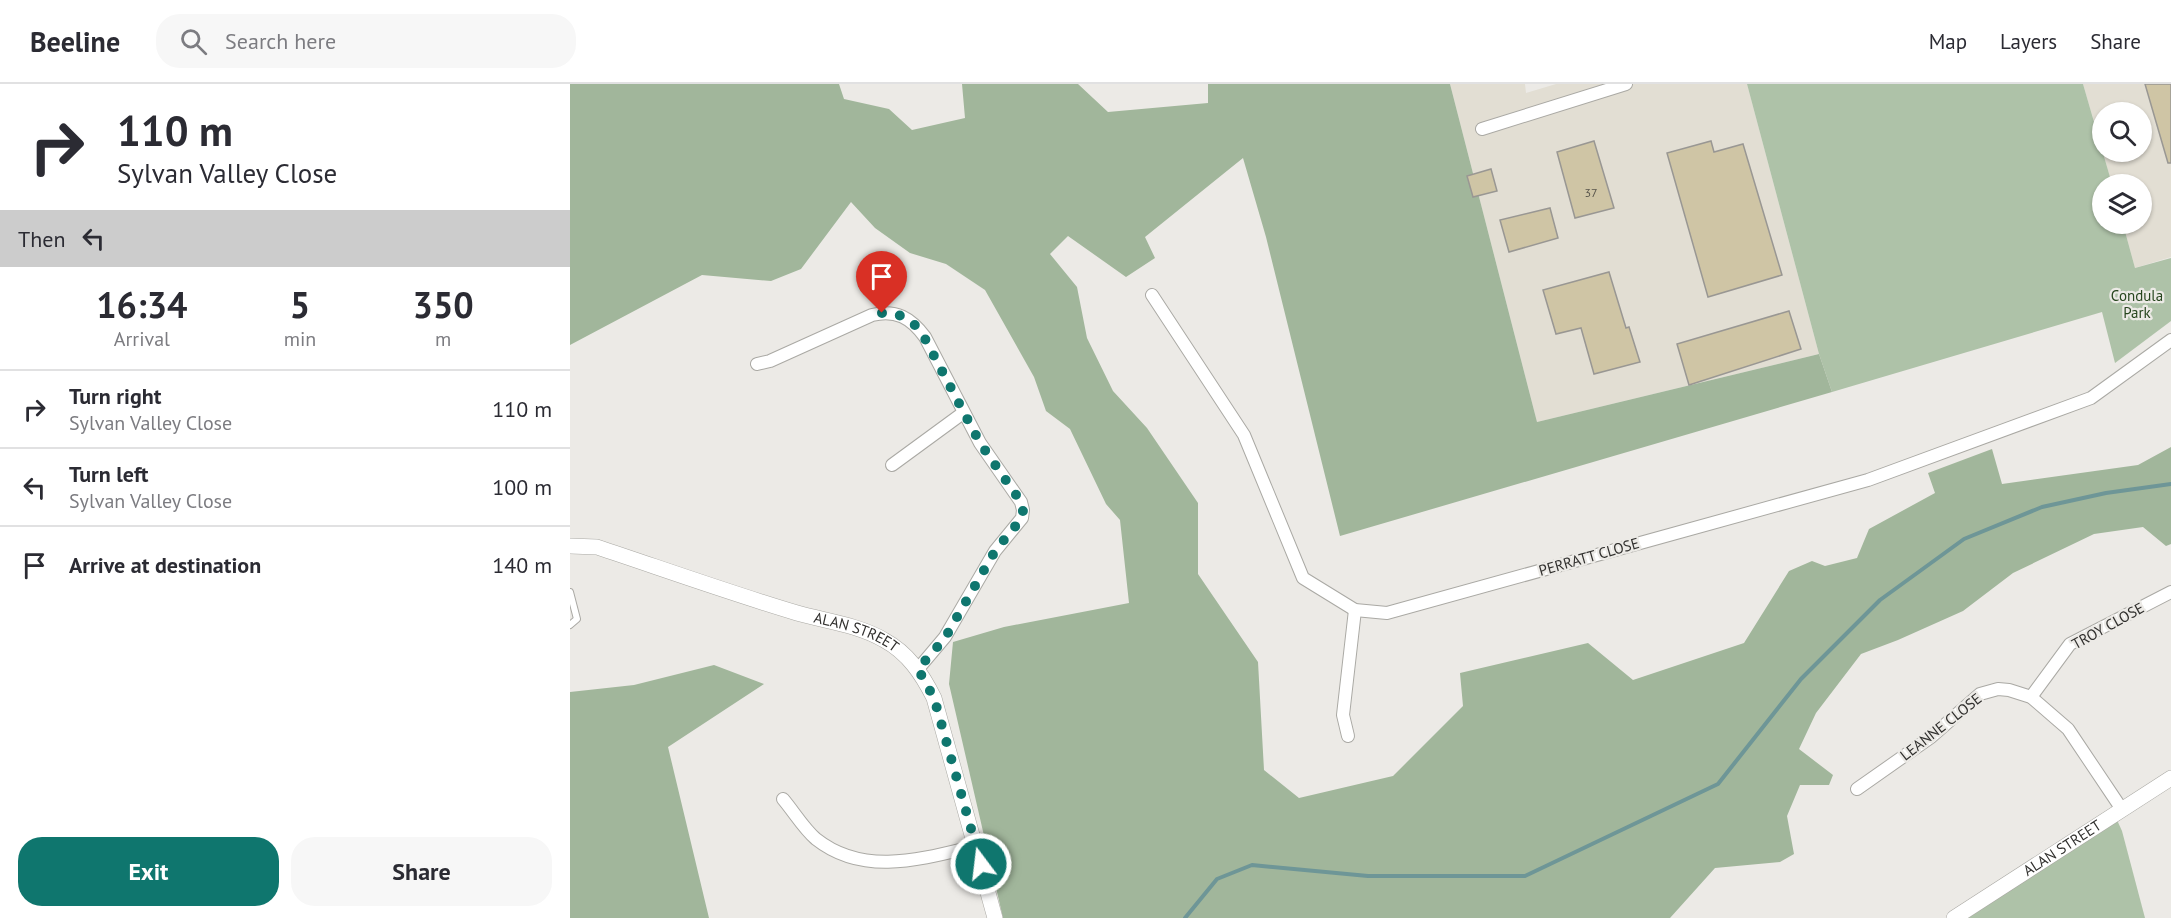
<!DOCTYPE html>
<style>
:root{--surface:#fff;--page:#f7f7f7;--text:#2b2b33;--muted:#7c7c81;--line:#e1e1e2;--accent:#0f766e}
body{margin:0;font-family:"PT Sans",sans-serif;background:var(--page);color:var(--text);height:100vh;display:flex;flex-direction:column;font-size:22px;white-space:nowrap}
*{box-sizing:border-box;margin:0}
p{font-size:20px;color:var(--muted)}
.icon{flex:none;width:33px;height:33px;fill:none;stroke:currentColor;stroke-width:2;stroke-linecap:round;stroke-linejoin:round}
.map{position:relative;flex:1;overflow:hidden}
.sheet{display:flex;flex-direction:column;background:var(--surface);width:570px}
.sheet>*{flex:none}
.banner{background:#fff;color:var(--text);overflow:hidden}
.buttons{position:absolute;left:1522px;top:18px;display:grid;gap:12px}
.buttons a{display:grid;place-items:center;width:60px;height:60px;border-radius:50%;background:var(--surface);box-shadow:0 2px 4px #0004;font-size:30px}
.pin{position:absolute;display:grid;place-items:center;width:51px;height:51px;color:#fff;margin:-62px -26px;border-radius:50% 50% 50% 0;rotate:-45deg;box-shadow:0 0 6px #0007}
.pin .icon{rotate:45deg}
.me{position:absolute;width:66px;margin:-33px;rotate:345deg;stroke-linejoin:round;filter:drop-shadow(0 0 4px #0008)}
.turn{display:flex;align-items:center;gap:21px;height:126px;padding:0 18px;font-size:27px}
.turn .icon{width:78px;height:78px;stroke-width:2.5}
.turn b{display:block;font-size:42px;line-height:51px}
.then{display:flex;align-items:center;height:57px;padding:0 18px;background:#0003;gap:12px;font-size:22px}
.eta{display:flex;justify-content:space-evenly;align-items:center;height:102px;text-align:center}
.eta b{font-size:36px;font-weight:800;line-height:42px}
.cta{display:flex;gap:12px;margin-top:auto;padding:12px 18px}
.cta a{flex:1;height:69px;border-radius:24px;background:var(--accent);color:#fff;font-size:24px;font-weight:800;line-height:69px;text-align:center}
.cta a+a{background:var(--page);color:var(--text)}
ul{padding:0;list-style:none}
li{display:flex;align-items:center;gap:18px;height:78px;padding:0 18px;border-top:2px solid var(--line)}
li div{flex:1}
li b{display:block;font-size:22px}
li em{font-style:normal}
header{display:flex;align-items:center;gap:36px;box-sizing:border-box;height:84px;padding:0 30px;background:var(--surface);border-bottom:2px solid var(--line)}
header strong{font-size:28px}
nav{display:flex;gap:33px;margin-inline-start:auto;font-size:21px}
.search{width:420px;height:54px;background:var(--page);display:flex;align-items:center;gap:15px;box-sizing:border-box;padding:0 21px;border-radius:24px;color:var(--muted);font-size:22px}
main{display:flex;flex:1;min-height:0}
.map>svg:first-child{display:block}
.built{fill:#e2ded3;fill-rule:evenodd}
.green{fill:#aec2a8}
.forest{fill:#a1b69b}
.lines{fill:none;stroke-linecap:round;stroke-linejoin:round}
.stream{stroke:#6e9697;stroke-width:4}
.building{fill:#cfc5a5;stroke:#999793;stroke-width:1.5}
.service-casing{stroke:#aaa9a4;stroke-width:8}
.minor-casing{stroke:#aaa9a4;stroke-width:14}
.tertiary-casing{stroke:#aaa9a4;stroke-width:16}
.service{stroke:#fff;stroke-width:6}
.minor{stroke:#fff;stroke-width:12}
.tertiary{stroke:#fff;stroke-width:15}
.route{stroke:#0f766e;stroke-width:10;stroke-dasharray:0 18}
.labels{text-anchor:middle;stroke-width:4.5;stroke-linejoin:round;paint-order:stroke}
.number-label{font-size:12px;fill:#58554c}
.park-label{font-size:15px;fill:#27461e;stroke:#eceae6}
.street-label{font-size:15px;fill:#31302e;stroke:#eceae6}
</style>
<header>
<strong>Beeline</strong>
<div class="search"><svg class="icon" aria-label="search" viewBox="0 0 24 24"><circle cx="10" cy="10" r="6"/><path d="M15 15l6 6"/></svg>Search here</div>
<nav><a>Map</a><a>Layers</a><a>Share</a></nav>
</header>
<main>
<section class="sheet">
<div class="banner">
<div class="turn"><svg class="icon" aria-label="right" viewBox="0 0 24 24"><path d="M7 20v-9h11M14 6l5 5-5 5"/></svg><div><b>110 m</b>Sylvan Valley Close</div></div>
<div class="then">Then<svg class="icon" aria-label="left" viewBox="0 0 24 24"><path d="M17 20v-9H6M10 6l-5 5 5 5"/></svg></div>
</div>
<div class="eta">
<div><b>16:34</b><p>Arrival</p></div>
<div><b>5</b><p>min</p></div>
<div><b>350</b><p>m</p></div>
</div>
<ul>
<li><svg class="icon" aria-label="right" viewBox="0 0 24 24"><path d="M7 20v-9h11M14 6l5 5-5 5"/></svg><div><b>Turn right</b><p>Sylvan Valley Close</p></div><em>110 m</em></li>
<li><svg class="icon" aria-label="left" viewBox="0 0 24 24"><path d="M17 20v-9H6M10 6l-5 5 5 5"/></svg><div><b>Turn left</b><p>Sylvan Valley Close</p></div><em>100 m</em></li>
<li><svg class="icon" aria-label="arrive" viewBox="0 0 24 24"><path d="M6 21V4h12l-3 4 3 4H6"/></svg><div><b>Arrive at destination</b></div><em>140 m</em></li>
</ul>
<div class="cta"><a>Exit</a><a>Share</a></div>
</section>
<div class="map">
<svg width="1601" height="834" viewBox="0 0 1601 834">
<rect width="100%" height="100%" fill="#eceae6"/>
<g class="built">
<polygon points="880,0 955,0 956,9 986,0 1177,0 1249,270 967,338"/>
<path d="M1513,0H1601V173L1565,184L1553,140H1572V100H1542ZM1533,28H1572V68H1533Z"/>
</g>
<g class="green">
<polygon points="1177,0 1513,0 1542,100 1533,100 1533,140 1553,140 1565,184 1601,174 1601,237 1545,279 1532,228 1262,308 1249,270"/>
<polygon points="1547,736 1552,747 1575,834 1398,834"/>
</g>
<g class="forest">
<polygon points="0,0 269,0 274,15 319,25 342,46 395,34 392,0 508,0 538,28 638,19 638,0 880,0 967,338 1249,270 1262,308 770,452 696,153 673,74 575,153 585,174 556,193 498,152 480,170 507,203 517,254 543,307 577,344 628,419 628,490 688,578 694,686 729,714 823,692 893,622 890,589 1018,559 1063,596 1174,559 1219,487 1242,477 1255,482 1287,474 1299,445 1365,409 1358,389 1422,365 1432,400 1568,381 1601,363 1601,460 1596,462 1573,443 1524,450 1443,489 1393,527 1328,556 1291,570 1246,629 1229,665 1263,691 1259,701 1230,701 1217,732 1224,770 1210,778 1145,784 1100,834 433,834 379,600 383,558 434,543 559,519 550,436 536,420 500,345 476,327 464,293 415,206 376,180 340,169 305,144 281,118 231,185 201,197 132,191 0,261"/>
<polygon points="144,581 194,600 98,663 139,834 0,834 0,608 64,601"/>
</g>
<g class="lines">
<polyline class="stream" points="615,834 647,795 682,781 798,792 955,792 1148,700 1231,595 1310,516 1394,455 1472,423 1536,409 1601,400"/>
</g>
<g class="building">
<polygon points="1575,0 1601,0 1601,79 1598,79"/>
<polygon points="1024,57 1044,124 1005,134 987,68"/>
<polygon points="1141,57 1144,68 1173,60 1212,191 1138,213 1097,69"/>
<polygon points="921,85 927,107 903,113 897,92"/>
<polygon points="980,124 988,154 939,168 930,136"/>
<polygon points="1039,188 1056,244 1059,243 1070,278 1024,290 1011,244 986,250 973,206"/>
<polygon points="1219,227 1231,265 1119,301 1107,260"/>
</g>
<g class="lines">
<g class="service-casing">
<polyline id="service" points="0,508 7,535 0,541"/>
</g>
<g class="minor-casing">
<g id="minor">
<polyline points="912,45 1056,0"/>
<polyline points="582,211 674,351 733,494 785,526 817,529 1298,396 1521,314 1601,256"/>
<path d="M187,280L200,277L302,231C326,225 341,234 355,253L410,359L451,418L453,426L452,434L425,467L375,553L348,585"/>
<polyline points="322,381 393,329"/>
<polyline points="1461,613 1500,560 1601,508"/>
<polyline points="778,652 773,631 785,526"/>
<polyline points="1287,705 1361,653 1410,610 1428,605 1439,606 1461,613 1498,645 1551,724"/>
<path d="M213,715C224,728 234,745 246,755C294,793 352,775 406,762"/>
</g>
</g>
<g class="tertiary-casing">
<g id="tertiary">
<path id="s1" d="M0,462L27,463C93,485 160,509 227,529C255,537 289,541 314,556C338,569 352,590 364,614L425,834"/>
<path id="s2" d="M1384,834L1601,694"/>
</g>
</g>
<use href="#service" class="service"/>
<use href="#minor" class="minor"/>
<use href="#tertiary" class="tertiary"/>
</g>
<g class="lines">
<path class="route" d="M312,229C333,229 343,236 354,253L410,359L451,418L453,426L452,434L425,467L375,554L348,585L364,614L368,628L411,780"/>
</g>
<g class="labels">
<g class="number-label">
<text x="1021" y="113">37</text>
</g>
<g class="park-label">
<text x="1567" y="217">Condula<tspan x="1567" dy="17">Park</tspan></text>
</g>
<g class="street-label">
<text transform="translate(1019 473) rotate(-16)" y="5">PERRATT CLOSE</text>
<text transform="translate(1538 542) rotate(-29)" y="5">TROY CLOSE</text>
<text dy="5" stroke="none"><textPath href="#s1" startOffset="300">ALAN STREET</textPath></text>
<text transform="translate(1371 643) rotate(-38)" y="5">LEANNE CLOSE</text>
<text dy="5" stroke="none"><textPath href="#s2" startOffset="129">ALAN STREET</textPath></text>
</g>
</g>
</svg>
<div class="buttons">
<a><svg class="icon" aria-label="search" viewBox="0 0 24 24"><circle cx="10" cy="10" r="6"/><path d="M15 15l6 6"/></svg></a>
<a><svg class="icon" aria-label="layers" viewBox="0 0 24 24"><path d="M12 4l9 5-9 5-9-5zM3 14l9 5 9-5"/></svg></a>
</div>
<div class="pin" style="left:312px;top:229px;background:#d93025"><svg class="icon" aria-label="arrive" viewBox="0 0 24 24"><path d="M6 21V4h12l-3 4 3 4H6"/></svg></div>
<svg class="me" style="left:411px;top:780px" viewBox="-20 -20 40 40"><circle r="17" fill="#0f766e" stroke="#fff" stroke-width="3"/><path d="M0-11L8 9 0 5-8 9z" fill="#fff"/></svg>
</div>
</main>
